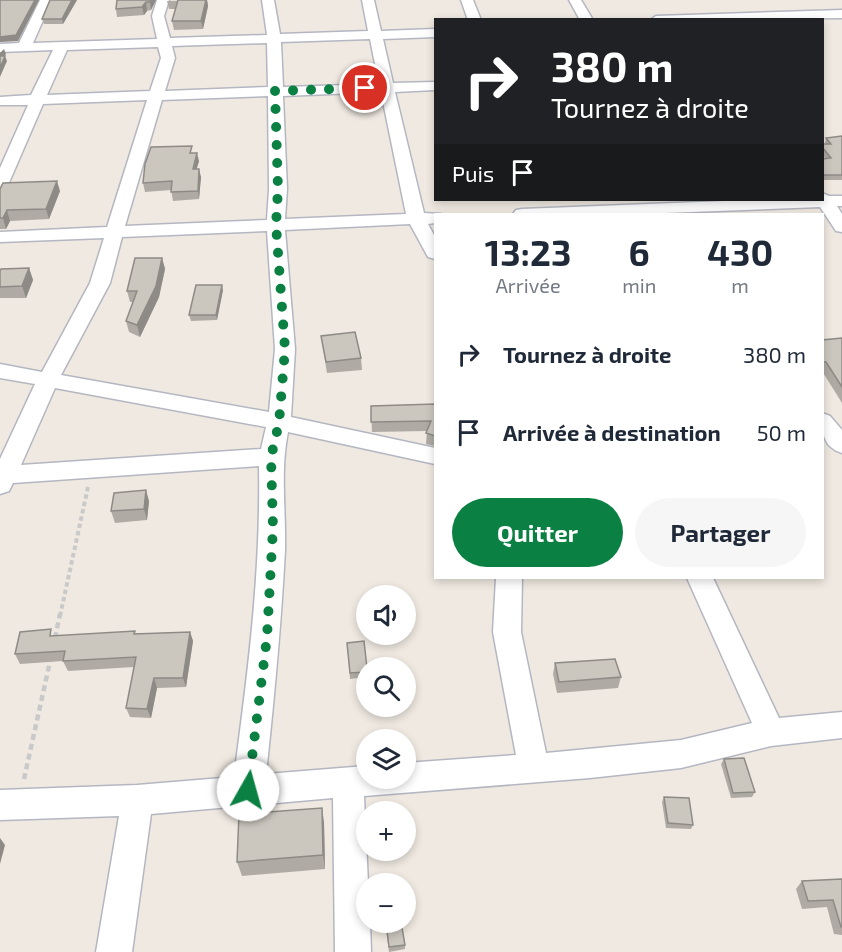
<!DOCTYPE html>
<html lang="fr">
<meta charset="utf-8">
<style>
:root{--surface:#fff;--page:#f6f6f7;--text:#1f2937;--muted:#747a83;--accent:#0b8043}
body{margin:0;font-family:"Exo 2",sans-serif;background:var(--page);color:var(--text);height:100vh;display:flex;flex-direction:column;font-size:22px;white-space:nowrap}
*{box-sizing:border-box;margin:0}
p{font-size:20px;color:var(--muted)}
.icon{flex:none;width:33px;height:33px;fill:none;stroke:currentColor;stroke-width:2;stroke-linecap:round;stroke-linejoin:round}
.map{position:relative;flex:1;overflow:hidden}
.drawer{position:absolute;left:434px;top:213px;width:390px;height:366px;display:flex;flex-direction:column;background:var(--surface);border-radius:0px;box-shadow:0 3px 9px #0003}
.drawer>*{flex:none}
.hud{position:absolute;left:434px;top:18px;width:390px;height:183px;border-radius:0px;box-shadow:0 3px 9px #0003;background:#202124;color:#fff;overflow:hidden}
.buttons{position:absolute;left:356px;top:585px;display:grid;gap:12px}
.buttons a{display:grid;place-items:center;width:60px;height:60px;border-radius:50%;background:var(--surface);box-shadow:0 3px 9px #0003;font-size:30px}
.pin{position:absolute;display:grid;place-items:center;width:51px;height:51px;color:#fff;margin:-26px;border:3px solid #fff;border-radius:50%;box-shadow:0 2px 6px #0007}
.me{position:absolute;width:66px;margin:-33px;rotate:7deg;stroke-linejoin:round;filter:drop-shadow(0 0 4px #0008)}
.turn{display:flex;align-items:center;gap:21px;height:126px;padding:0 18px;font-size:27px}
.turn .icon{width:78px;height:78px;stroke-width:2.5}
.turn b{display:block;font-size:42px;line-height:51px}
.then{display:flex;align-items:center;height:57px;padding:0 18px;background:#0003;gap:12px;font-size:22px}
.eta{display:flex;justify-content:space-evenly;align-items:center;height:102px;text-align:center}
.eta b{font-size:36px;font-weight:700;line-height:42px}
.action{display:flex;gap:12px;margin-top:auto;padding:12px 18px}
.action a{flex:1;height:69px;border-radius:36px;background:var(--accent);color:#fff;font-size:24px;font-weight:700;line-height:69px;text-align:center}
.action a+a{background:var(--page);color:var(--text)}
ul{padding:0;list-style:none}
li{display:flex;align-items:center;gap:18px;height:78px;padding:0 18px}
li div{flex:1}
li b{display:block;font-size:22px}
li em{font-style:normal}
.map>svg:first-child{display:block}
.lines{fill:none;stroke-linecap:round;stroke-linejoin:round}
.minor-casing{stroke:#b4b7c1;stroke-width:3}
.path-far1{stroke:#c9c9c9;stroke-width:4;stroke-dasharray:4.5 3;stroke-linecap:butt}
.path{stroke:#c9c9c9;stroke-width:4.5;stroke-dasharray:6 4;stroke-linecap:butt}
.minor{fill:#fff;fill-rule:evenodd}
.wall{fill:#afaba4}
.shaded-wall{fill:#8e8b86}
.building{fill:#cbc7bf;stroke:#8e8b86;stroke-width:1.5}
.route{stroke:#0b8043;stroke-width:10;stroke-dasharray:0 18}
</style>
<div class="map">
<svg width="842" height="952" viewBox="0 0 842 952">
<rect width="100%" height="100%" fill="#efe9e1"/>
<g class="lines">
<g class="minor-casing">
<g id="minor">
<path d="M40,0H52L33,43L157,39L152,16L157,0H169L164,16L170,38L267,35L262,0H274L280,34L368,31L362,0H374L381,31L435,29V37L383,39L393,83L435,82V90L395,92L424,213L441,214H435V223L428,224L435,237V259L428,257L410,224L285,230L295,349L291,417L435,448V464L288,432C280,471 286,511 285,550C281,626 274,700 266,774L366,766V778H405V763L516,755L493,632L496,578H522L521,632L546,753L681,740L752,723L687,578H713L779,718L842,712V738L771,746L681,768L590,778L364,796L368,884H366V922H370L371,952H335L333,798L151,814L132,952H96L119,816L0,820V790L137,785L234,777C248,672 261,573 259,466L13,483L9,491L0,494V459L35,384L0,378V364L42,372L90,283L104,238L0,242V232L107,227L147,100L43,104L8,185L6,189L0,190V168L28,105H0V97L31,95L53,50L0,52V44L19,43ZM370,39L379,84L283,87L281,42ZM267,43L268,87L165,91L175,58L172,46ZM158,47L161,58L150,91L47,95L67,50ZM381,92L406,214L285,219L287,189L283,96ZM268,96L269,189L267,220L125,226L162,100ZM267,231L275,349L269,412L61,375L110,283L122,237ZM55,388L266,427L261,449L21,465Z"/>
<polygon points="461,0 473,0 481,20 468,20"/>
<polygon points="569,0 581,0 593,20 580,20"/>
<polygon points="842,10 842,18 650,20 656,16"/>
<polygon points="822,193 829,196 842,196 842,206 837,206 842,214 842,232 836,231 820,207 639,214 513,214 516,210 522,209 750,200 822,200"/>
<path d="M822,413L830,416L842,430V453C822,447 822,431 822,413Z"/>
</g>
</g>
<polyline class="path-far1" points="60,616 88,487"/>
<g class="path">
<polyline points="55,638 60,614"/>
<polyline points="24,779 51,657"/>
</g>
<use href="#minor" class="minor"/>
</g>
<g class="wall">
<polygon points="77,0 63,24 44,24 42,19"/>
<polygon points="156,0 151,10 147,11 144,15 117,17 116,9"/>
<polygon points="207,0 208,6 203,29 174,30 172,21 176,9 169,9 167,1"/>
<polygon points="842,136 842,180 822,180 822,158 825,158 822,154 822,144 826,144 825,143 826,138"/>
<polygon points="193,153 199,161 196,169 201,177 199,199 173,201 171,190 145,192 143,183"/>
<polygon points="0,189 60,191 49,219 10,221 6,229 0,229"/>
<polygon points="162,258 165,269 159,297 140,337 129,332 126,321 133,302 130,302 127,291"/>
<polygon points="29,268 33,280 26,298 0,298 0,271"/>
<polygon points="223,290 217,320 191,321 189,315"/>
<polygon points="321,336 361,358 362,370 327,373"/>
<polygon points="842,338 842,403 822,371 822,340"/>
<polygon points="435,404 435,446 426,444 427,431 372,432 371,406"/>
<polygon points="149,501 147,520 115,523 111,511"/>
<polygon points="190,632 193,641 186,687 157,688 151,718 130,717 126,708 134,667 68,671 63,661 20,664 15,654 54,636"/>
<polygon points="347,643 366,668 366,677 350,679"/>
<polygon points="555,663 621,677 618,688 557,693 553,674"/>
<polygon points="724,759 755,792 752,797 731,798 721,764"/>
<polygon points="664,797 693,825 691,829 666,828 662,802"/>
<polygon points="324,822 325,869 242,876 237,862"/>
<polygon points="842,879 842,935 834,934 827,907 802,909 796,889 802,881"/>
<polygon points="385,922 405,945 405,949 389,952"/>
</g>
<g class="shaded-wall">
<polygon points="35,0 39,0 18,41 0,42 0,37"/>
<polygon points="72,0 77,0 63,24 62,19"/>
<polygon points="151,0 156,0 151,10 150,2"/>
<polygon points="206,0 207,0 208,6 203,29 201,21"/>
<polygon points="146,2 147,11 144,15 142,7"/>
<polygon points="4,49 6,54 0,60 0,53"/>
<polygon points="5,56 7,61 0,77 0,68"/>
<polygon points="197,153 199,161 194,178 193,169"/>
<polygon points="199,169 201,177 199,199 198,191"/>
<polygon points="57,181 60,191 49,219 46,209"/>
<polygon points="7,210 10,221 6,229 3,218"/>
<polygon points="162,258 165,269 159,297 140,337 137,325"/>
<polygon points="29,268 33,280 26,298 22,286"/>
<polygon points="222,285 223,290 217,320 216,315"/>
<polygon points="146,490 149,501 147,520 144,509"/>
<polygon points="190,632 193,641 186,687 183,678"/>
<polygon points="154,678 157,688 151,718 147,709"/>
<polygon points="322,808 324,822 325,869 323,855"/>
<polygon points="0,838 5,845 0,864"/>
</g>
<g class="building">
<polygon points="0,0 35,0 16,35 0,37"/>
<polygon points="50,0 72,0 62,19 42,19"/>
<polygon points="117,0 151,0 150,2 146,2 142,7 116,9"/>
<polygon points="178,0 206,0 201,21 172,21"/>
<polygon points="0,56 5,56 0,68"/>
<polygon points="842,136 842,175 824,175 822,172 822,159 831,158 822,147 822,144 831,144 826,138"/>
<polygon points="192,146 190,153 197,153 193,169 199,169 198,191 171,192 172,181 143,183 145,164 151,147"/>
<polygon points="57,181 46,209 7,210 3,218 0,218 0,189 3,183"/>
<polygon points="135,258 162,258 156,286 137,325 126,321 137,291 127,291"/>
<polygon points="29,268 22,286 0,287 0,271 1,269"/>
<polygon points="196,285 222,285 216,315 189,315"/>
<polygon points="355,332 361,358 326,362 321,336"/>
<polygon points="842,338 842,387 826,362 822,362 822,340"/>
<polygon points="435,404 435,436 426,433 431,421 371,422 371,406"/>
<polygon points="146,490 144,509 111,511 114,493"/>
<polygon points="51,629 50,636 135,631 134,634 190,632 183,678 154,678 147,709 126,708 136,657 63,661 65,651 15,654 20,632"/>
<polygon points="364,641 367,668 366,672 350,673 347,643"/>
<polygon points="615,659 621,677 559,682 555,663"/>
<polygon points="744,758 755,792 733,793 724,759"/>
<polygon points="664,797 689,798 693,825 668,823"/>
<polygon points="322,808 323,855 237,862 239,814"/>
<polygon points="842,879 842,927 841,927 833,900 808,901 802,881"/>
<polygon points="386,922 401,922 405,945 389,947"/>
</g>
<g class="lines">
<polyline class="route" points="248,790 267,637 273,528 271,457 279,423 285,349 276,225 278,189 275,91 365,88"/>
</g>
</svg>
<div class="buttons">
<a><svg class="icon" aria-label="sound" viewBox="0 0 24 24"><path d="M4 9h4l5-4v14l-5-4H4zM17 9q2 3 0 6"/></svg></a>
<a><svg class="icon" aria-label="search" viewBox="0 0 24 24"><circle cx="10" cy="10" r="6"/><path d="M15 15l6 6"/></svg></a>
<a><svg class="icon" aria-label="layers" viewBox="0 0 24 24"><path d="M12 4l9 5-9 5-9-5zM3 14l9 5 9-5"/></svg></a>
<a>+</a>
<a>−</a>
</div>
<div class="pin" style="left:365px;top:88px;background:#d93025"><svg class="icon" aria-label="arrive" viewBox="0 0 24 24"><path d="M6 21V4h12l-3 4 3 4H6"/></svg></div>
<svg class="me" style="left:248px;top:790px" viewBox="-20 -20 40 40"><circle r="19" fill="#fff"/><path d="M0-13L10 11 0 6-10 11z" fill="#0b8043"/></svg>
<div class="hud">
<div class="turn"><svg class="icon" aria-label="right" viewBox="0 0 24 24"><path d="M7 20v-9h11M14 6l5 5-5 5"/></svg><div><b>380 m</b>Tournez à droite</div></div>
<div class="then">Puis<svg class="icon" aria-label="arrive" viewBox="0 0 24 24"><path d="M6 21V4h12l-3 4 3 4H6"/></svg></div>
</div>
<section class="drawer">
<div class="eta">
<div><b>13:23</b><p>Arrivée</p></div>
<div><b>6</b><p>min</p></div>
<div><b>430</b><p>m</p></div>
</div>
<ul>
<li><svg class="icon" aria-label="right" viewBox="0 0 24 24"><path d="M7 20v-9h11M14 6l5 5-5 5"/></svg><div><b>Tournez à droite</b></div><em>380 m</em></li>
<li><svg class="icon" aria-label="arrive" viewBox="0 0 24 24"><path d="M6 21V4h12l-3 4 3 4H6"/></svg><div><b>Arrivée à destination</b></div><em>50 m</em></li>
</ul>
<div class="action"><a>Quitter</a><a>Partager</a></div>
</section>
</div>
